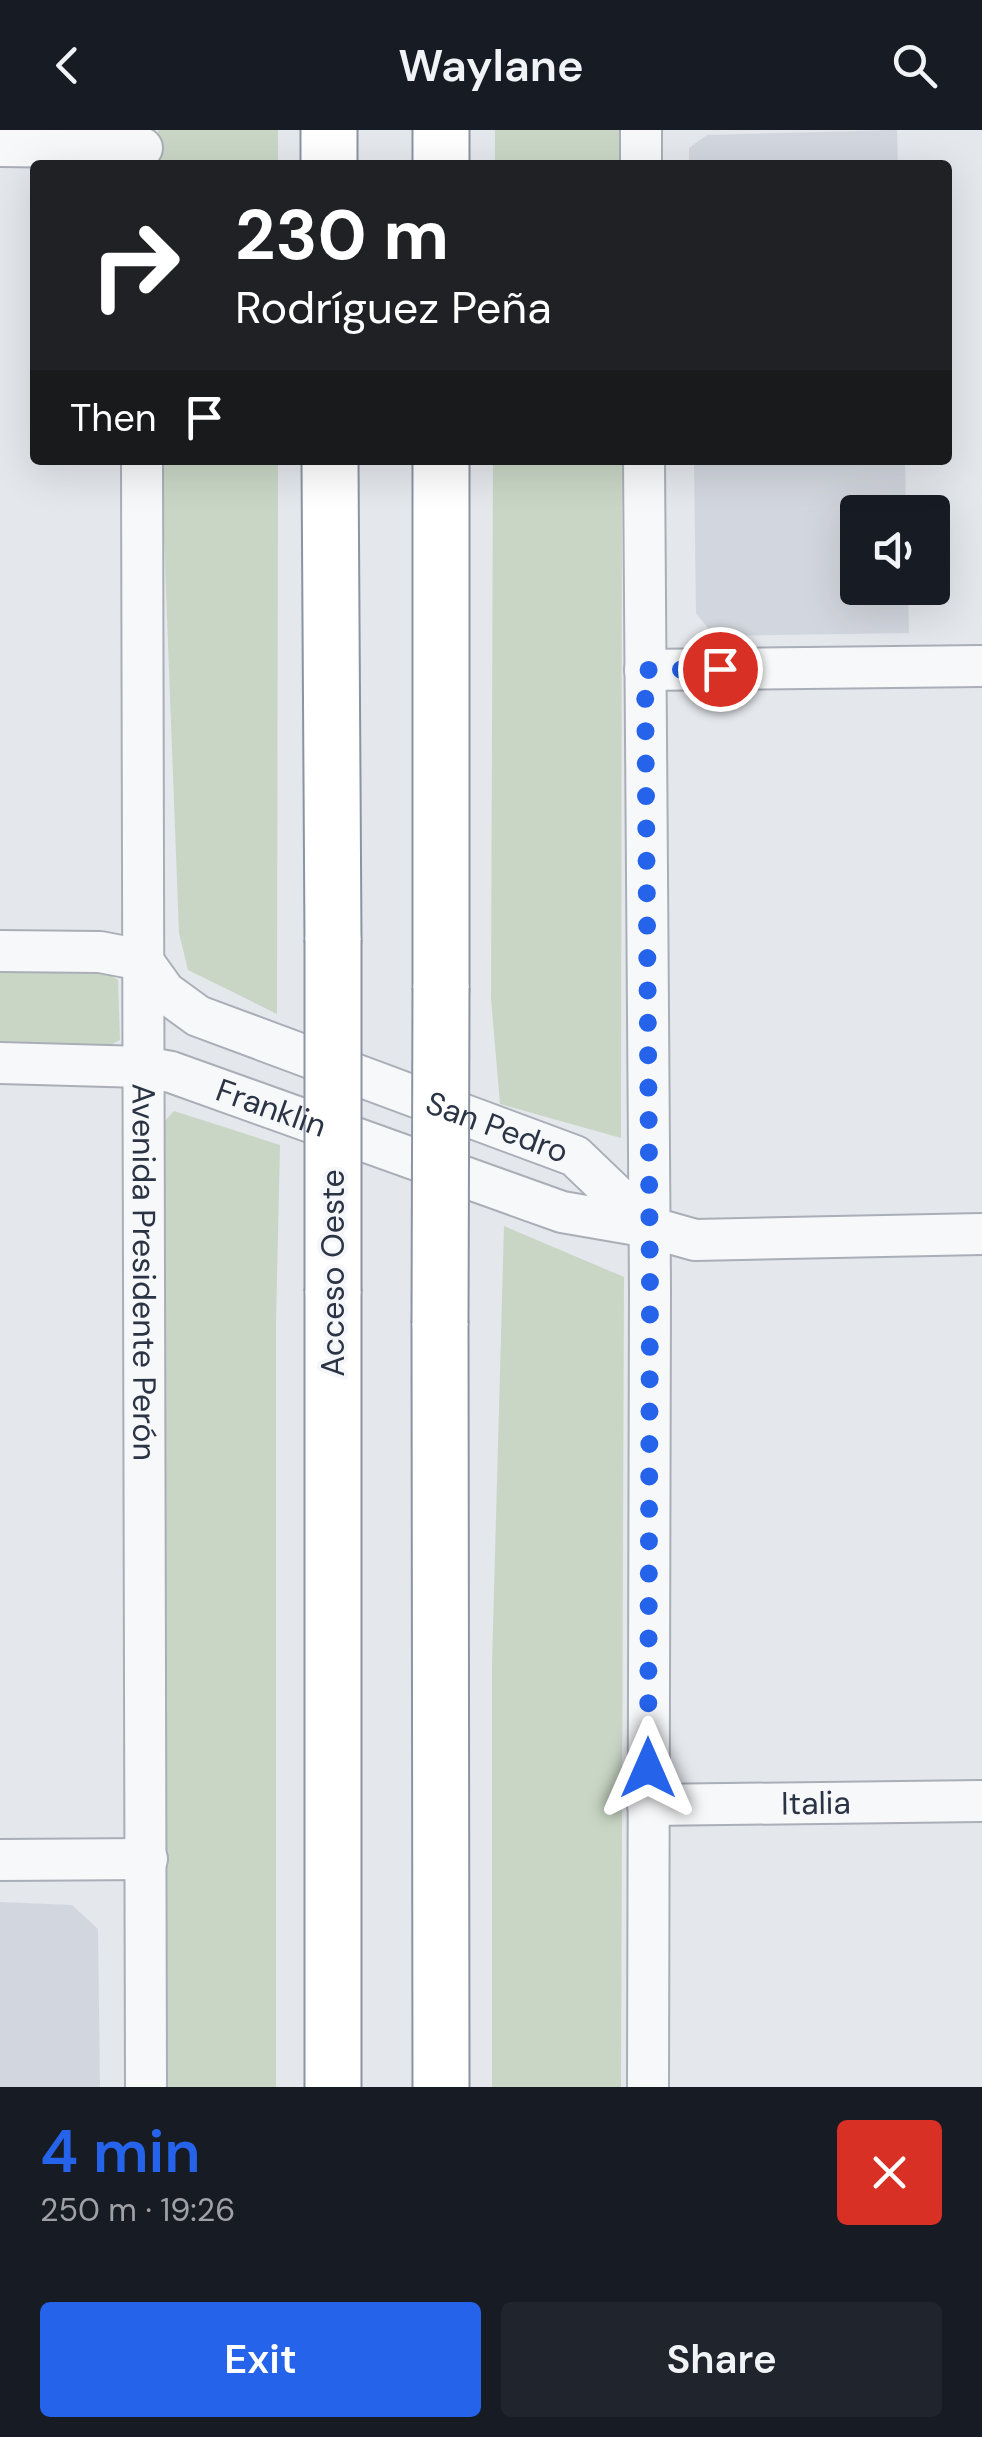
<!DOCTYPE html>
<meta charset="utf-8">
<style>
:root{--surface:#171b24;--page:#20242c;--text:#f1f3f6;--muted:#9ea1a6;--accent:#2563eb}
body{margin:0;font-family:"DM Sans",sans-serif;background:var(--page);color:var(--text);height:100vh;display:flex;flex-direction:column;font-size:38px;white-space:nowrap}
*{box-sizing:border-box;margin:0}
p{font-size:32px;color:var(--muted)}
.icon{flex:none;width:55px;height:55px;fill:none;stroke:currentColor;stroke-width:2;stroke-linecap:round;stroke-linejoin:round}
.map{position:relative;height:1957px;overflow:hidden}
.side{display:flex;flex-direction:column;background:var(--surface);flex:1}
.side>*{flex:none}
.guide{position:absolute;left:30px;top:30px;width:922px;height:305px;border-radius:10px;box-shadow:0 10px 40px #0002;background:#202124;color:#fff;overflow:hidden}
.fabs{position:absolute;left:840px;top:365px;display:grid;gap:20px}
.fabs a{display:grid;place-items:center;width:110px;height:110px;border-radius:10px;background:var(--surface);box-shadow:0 10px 40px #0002;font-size:50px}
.pin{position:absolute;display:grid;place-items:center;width:85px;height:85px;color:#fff;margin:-42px;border:5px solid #fff;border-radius:50%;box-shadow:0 2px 10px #0007}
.me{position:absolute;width:110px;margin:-55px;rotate:0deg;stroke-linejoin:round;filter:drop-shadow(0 0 8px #0008)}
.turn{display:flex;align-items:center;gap:35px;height:210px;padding:0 40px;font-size:45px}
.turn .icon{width:130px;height:130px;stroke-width:2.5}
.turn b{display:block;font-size:70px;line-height:85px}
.then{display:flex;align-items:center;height:95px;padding:0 40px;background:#0003;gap:20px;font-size:38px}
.round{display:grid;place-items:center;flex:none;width:105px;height:105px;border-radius:10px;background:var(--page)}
.headline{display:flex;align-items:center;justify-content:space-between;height:170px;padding:0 40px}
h1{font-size:60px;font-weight:600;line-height:75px;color:var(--accent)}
.button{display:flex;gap:20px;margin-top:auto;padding:20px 40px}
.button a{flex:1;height:115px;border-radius:10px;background:var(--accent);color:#fff;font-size:40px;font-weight:600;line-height:115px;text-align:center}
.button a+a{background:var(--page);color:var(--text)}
header{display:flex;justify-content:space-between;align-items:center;height:130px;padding:0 40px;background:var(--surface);font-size:45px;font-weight:600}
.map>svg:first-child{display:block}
.built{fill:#d2d6de}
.green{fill:#c9d6c5}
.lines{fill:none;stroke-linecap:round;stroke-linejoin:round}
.minor-casing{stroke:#a9aeb7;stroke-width:44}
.highway-casing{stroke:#8b94a3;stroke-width:59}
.minor{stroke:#f7f8fa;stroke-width:40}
.highway{stroke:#fff;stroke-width:55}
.highway-bridge-casing{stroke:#8b94a3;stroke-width:59;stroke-linecap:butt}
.highway-bridge{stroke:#fff;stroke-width:55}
.route{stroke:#2563eb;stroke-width:18;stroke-dasharray:0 32.4}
.labels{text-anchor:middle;stroke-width:8;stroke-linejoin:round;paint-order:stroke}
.street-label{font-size:32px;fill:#2b3445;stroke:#f4f6f9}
</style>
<header><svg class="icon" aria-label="back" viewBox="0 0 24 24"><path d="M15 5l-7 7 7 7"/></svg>Waylane<svg class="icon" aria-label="search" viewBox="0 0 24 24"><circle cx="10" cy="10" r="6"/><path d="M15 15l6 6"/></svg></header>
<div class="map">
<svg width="982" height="1957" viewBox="0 0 982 1957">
<rect width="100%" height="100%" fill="#e4e7ec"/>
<g class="built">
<polygon points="897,0 898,35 689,35 689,18 707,5"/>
<polygon points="694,330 905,330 906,382 858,382 858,458 908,458 909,503 714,506 696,483"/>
<polygon points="0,1772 72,1775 98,1799 100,1957 0,1957"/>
</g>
<g class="green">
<rect x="158" y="0" width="120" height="35"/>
<polygon points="495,0 619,0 620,35 495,35"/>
<polygon points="161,330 278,330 277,884 188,840 179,803"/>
<polygon points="493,330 622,330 621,1008 500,974 491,868"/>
<polygon points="0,836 98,837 118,850 120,910 100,921 0,919"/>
<polygon points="174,981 280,1015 276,1192 276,1957 158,1957 161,995"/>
<polygon points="504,1096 624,1147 621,1957 492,1957 492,1535"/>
</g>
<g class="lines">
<g class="minor-casing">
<g id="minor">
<polyline points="641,0 641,35"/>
<polyline points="0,16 142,18"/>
<path id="s1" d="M142,330L146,1957"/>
<polyline points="644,330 650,1160 648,1957"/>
<polyline points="645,540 982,536"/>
<path id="s2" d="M0,821L100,822L142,830L165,862L198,886L575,1026L649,1097"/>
<path id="s3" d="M0,933L143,937L171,942L562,1082L649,1097L695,1110L982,1104"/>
<path id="s4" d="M648,1675L982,1671"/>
<polyline points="0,1730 147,1729"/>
</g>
</g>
<g class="highway-casing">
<g id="highway">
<polyline points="329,0 329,35"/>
<polyline points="441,35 441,0"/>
<polyline points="330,330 333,810"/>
<polyline points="441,858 441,330"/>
<polyline points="440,1193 441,1957"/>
<polyline points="333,1957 333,1161"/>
</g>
</g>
<use href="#minor" class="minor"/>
<use href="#highway" class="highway"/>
<g class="highway-bridge-casing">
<g id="highway-bridge">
<polyline points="333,810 333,1161"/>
<polyline points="440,1193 441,858"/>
</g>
</g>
<use href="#highway-bridge" class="highway-bridge"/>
</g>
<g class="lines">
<polyline class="route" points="648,1638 650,1160 645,540 720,539"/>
</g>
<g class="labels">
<g class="street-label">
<text dy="11" stroke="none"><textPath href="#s3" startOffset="278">Franklin</textPath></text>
<text dy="11" stroke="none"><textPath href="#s2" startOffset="542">San Pedro</textPath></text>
<text transform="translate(333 1143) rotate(-90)" y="11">Acceso Oeste</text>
<text dy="11" stroke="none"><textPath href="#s1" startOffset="812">Avenida Presidente Perón</textPath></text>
<text dy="11" stroke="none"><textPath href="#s4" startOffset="168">Italia</textPath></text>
</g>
</g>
</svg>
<div class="fabs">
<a><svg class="icon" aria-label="sound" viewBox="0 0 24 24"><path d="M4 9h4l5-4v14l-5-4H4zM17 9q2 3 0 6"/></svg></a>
</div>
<div class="pin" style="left:720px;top:539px;background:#d93025"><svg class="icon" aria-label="arrive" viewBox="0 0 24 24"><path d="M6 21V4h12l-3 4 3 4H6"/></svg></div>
<svg class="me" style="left:648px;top:1638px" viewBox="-20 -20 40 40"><path d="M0-17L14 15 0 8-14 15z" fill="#2563eb" stroke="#fff" stroke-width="4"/></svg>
<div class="guide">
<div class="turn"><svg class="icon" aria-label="right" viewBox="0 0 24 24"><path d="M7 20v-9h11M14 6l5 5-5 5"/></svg><div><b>230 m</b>Rodríguez Peña</div></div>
<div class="then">Then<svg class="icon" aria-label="arrive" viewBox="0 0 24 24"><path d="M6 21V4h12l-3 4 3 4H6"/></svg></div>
</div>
</div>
<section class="side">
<div class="headline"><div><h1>4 min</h1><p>250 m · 19:26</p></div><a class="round" style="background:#d93025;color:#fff"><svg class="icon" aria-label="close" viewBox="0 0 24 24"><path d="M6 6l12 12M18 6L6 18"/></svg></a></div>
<div class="button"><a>Exit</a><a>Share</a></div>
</section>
